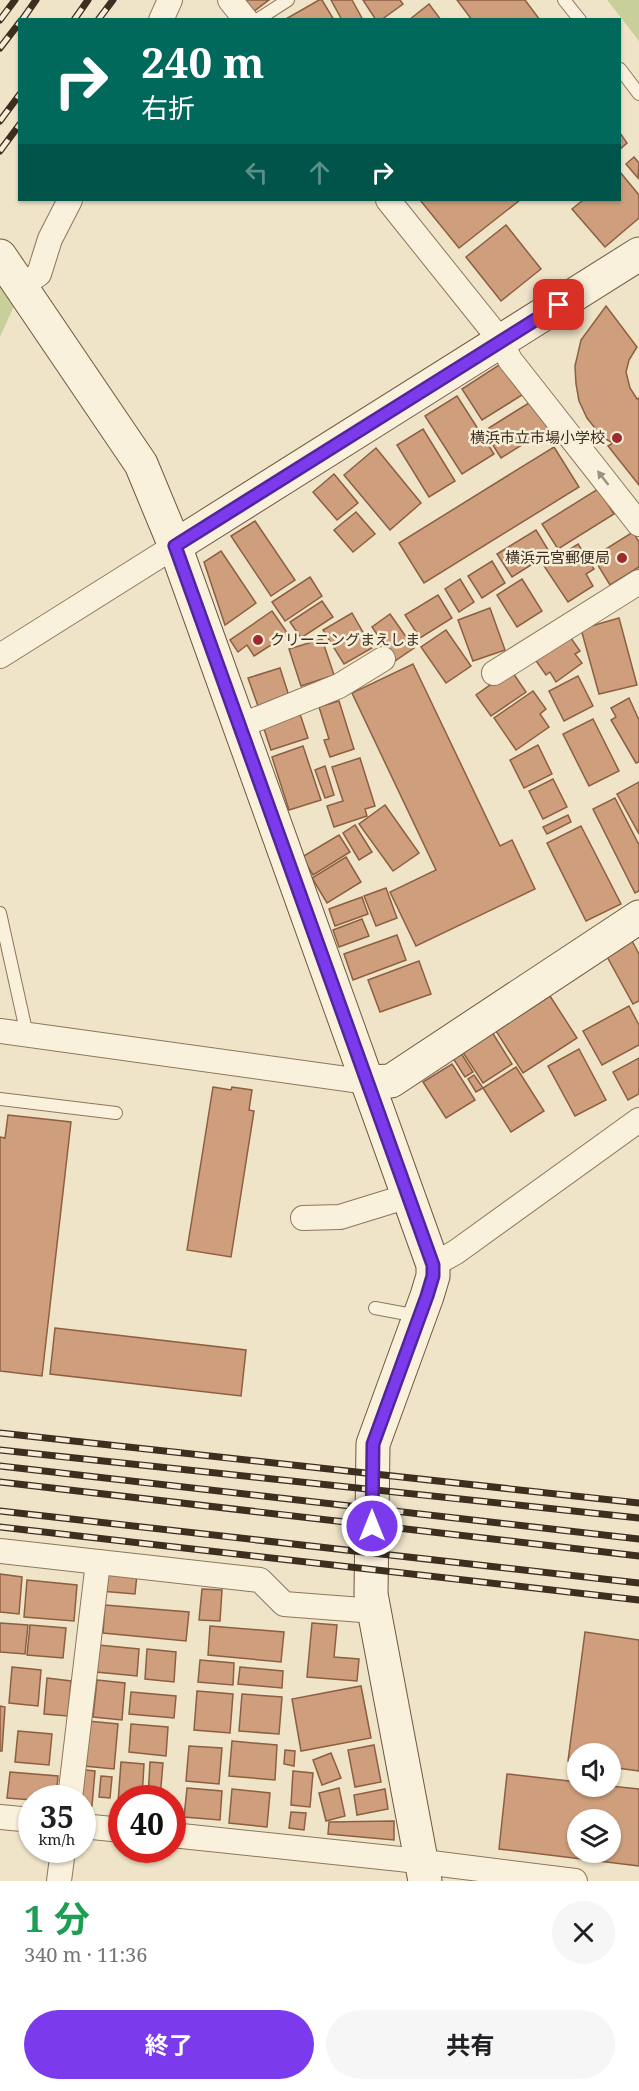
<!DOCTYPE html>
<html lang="ja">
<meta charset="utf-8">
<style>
:root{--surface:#fff;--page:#f6f6f6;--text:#202124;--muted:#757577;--accent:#7c3aed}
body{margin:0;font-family:"Noto Serif","Noto Sans JP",serif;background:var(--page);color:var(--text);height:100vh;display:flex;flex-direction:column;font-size:22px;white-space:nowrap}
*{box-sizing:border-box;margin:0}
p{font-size:20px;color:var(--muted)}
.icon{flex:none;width:33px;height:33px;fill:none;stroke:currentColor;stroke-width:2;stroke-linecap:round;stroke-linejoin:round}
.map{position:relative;height:1881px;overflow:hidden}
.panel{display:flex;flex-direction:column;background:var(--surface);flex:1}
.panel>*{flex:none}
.banner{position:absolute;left:18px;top:18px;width:603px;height:183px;border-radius:0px;box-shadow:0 2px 4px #0004;background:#00695c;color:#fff;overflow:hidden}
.controls{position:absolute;left:567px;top:1743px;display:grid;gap:12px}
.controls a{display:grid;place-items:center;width:54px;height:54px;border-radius:50%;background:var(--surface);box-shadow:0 2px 4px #0004;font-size:30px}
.speed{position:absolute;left:18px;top:1785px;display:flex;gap:12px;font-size:30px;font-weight:700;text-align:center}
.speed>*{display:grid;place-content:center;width:78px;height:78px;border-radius:50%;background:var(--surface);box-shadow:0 2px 4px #0004;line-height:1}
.speed small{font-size:15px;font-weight:400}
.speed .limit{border:9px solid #d22;background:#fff;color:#111}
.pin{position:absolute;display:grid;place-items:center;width:51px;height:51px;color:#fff;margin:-26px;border-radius:12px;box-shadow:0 3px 9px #0006}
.me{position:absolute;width:66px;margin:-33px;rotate:0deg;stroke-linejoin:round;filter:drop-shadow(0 0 4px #0008)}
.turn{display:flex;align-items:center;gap:21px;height:126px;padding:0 24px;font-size:27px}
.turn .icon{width:78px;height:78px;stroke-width:2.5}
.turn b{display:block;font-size:42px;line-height:51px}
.lanes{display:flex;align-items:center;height:57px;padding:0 24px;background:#0003;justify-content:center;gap:30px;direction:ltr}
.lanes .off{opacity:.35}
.round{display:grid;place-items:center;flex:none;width:63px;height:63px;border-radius:32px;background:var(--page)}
.overview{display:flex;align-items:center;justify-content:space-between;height:102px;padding:0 24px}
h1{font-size:36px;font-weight:700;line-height:45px;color:#1e9e55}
.cta{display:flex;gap:12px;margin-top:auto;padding:12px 24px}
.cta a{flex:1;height:69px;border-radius:36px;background:var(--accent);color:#fff;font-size:24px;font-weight:700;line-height:69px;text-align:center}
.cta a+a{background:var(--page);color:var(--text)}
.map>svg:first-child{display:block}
.green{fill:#c9cf9b}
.building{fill:#cf9f7d;stroke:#8d5f41;stroke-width:1.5;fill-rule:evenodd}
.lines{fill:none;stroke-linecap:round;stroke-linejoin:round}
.lane-casing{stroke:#8d765c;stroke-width:14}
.street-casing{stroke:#8d765c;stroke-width:26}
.secondary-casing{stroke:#6f573f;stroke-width:35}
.lane{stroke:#faf1dc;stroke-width:12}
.street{stroke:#faf1dc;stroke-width:24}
.secondary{stroke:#faf1dc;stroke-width:33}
.rail-casing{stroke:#3d2e20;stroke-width:7}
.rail{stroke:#f7eed8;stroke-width:4.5;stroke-dasharray:14;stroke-linecap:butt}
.oneway{fill:#9c907e}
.route-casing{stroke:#51269a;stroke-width:15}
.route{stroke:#7c3aed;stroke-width:10}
.poi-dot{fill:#9e2a2b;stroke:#f7eed8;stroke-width:2}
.labels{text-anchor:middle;stroke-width:5;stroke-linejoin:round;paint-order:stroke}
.poi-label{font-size:15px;fill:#3d2e20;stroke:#f7eed8;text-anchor:end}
</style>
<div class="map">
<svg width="639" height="1881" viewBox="0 0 639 1881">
<rect width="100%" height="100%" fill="#f0e4c8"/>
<g class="green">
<polygon points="608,0 639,0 639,41 608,1"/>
<polygon points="0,286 14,306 0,337"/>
</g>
<g class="building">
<polygon points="244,0 269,0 253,12"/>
<polygon points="319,0 322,0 334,20 284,20"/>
<polygon points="331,0 352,0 363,20 342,20"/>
<polygon points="363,0 400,0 403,4 381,20 376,20"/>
<polygon points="457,0 525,0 540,20 472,20"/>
<polygon points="429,4 441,20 409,20"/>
<polygon points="620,133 627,143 620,149"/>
<polygon points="634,157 639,163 638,178 626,164"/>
<polygon points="620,172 639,195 639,218 605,247 572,209 583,200 620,200"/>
<polygon points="420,200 520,200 459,248"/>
<polygon points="506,225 541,269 501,301 466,257"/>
<polygon points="606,306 637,347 629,360 626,372 630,388 637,399 639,398 639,485 608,446 613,443 602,437 587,418 579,401 576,384 575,366 581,340"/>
<polygon points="502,363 522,395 482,420 462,389"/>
<polygon points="457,396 494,454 462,474 425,416"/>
<polygon points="532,401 549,428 501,458 484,431"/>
<polygon points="423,429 455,481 429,497 397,445"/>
<polygon points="554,447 579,487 424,583 399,543"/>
<polygon points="376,448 421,503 390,530 344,475"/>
<polygon points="334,474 358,503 337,520 313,492"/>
<polygon points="598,489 614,514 558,549 542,524"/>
<polygon points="356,512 375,534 353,552 334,530"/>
<polygon points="255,521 295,580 271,596 231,536"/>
<polygon points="536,530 550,553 512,577 497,554"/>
<polygon points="633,532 639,542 639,567 610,585 593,557"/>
<polygon points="578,544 594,569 586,574 593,586 568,602 544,566"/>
<polygon points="221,551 256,603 225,625 204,562"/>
<polygon points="492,561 505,583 482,598 468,576"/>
<polygon points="310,577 322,596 285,621 272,602"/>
<polygon points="460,579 474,602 459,612 445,589"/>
<polygon points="522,579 542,611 517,627 497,595"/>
<polygon points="438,595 452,618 420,638 405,615"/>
<polygon points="322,601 333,617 301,638 290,622"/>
<polygon points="490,608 505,650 473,661 458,620"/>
<polygon points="272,611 288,634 254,656 247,645 238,652 230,640"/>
<polygon points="352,613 372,648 344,664 323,630"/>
<polygon points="390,614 414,648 395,661 372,627"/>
<polygon points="619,618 637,685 599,694 581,629"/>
<polygon points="446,630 471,666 446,683 421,647"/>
<polygon points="568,634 580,651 575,654 582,663 556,682 550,672 546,675 534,658"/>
<polygon points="322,639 334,675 301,686 289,649"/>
<polygon points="413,664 500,846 512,840 535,889 416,946 390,892 436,870 352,693"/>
<polygon points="280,668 289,696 258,706 248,678"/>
<polygon points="511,670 526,692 491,716 476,695"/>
<polygon points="578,676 593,706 564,721 549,691"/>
<polygon points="533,691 546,709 540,714 549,727 516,750 494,718"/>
<polygon points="629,698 639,720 639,762 636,763 611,720 616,717 611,708"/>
<polygon points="339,701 354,749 330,757 324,740 329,739 319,707"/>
<polygon points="299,711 308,738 271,750 262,723"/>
<polygon points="593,719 619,771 589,786 563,734"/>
<polygon points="538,745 552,774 524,788 510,760"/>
<polygon points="303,746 321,800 289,810 272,757"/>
<polygon points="360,758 375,806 365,809 367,816 334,827 327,806 343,801 332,767"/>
<polygon points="325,766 334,795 325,798 315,770"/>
<polygon points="553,779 567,807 543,819 529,791"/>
<polygon points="639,782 639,834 617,794"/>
<polygon points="615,798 639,845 639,891 635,893 593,809"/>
<polygon points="385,805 419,853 393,871 359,824"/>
<polygon points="568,815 571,822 547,834 543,827"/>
<polygon points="355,825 372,852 359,860 343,833"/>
<polygon points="581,826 621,904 586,921 547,843"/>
<polygon points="339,835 350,852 313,875 302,857"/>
<polygon points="346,857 361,882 327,903 312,878"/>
<polygon points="386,888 397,918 376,926 364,896"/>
<polygon points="362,897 368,914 335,926 329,909"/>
<polygon points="362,919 369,936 339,947 333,930"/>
<polygon points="397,935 406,960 353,980 344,954"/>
<polygon points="631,939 639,954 639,1001 633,1004 605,953"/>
<polygon points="419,961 431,994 380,1012 368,980"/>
<polygon points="550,996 577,1038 523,1073 496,1031"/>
<polygon points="629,1006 639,1025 639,1045 602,1065 583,1031"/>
<polygon points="492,1032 512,1064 483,1083 462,1051"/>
<polygon points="579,1049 606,1100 575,1116 548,1066"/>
<polygon points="459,1050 473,1072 465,1077 451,1055"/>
<polygon points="639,1058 639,1094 628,1100 613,1072"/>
<polygon points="452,1064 475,1100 446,1118 423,1082"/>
<polygon points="516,1067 544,1111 511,1132 483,1088"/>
<polygon points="474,1075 483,1088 476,1092 468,1079"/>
<polygon points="213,1087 231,1090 232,1087 252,1090 249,1110 254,1111 231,1257 187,1250"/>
<polygon points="8,1115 71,1122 42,1376 0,1371 0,1137 5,1138"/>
<polygon points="55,1328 246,1350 241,1396 50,1374"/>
<polygon points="102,1571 137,1574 135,1594 100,1591"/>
<polygon points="0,1574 22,1577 19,1614 0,1612"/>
<polygon points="27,1580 77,1585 74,1621 24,1617"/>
<polygon points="202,1589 222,1590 220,1621 199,1620"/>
<polygon points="105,1605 189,1612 186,1641 103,1633"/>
<polygon points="0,1623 28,1625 25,1654 0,1652"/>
<polygon points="312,1623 337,1625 334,1657 359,1659 357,1681 307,1677"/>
<polygon points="30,1625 66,1628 63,1658 27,1655"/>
<polygon points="210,1626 284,1632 281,1662 208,1655"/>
<polygon points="585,1632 639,1640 639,1771 610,1767 610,1754 578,1754 578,1763 568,1761"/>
<polygon points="98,1645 139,1649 137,1676 96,1672"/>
<polygon points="147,1649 176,1652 174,1682 145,1679"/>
<polygon points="200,1660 234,1663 233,1685 198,1682"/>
<polygon points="12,1667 41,1670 38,1706 9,1703"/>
<polygon points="240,1667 283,1671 282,1688 238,1684"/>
<polygon points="47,1678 71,1681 68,1716 44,1714"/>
<polygon points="97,1680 125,1683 122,1720 93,1717"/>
<polygon points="361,1686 371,1738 301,1751 292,1699"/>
<polygon points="197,1691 233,1694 230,1733 194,1730"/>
<polygon points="131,1692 176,1696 174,1718 129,1714"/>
<polygon points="242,1694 282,1697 279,1734 239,1731"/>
<polygon points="0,1706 5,1707 2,1751 0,1751"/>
<polygon points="88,1721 118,1724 114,1769 84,1766"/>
<polygon points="131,1724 168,1727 166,1756 129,1752"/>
<polygon points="18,1731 52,1734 49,1765 15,1762"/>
<polygon points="232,1741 277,1745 275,1780 229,1776"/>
<polygon points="374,1745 381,1782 355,1787 348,1750"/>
<polygon points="189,1746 222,1748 219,1784 186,1781"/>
<polygon points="285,1750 295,1751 294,1766 284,1764"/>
<polygon points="331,1753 341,1778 322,1785 313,1760"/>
<polygon points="121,1762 144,1764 142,1798 122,1798 122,1804 118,1803"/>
<polygon points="150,1762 163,1763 160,1798 148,1798"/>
<polygon points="76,1769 95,1771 92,1806 82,1805 82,1798 73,1798"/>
<polygon points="293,1771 313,1773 310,1807 291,1805"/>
<polygon points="10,1772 58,1776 56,1798 32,1798 32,1800 7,1798"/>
<path d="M507,1774L578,1782V1786H610L639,1789V1866L499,1849ZM578,1820H610V1852H578Z"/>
<polygon points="101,1776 112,1777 110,1798 99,1797"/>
<polygon points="187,1788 222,1791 220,1820 184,1817"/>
<polygon points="339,1788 345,1816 326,1821 319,1793"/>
<polygon points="232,1789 270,1793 267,1827 229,1823"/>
<polygon points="385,1789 388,1809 357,1815 354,1795"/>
<polygon points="291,1812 306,1813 304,1830 289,1828"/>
<polygon points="394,1821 394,1840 328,1834 329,1822"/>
</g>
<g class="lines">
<g class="lane-casing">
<g id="lane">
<polyline points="564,0 580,20"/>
<polyline points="257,20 288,0"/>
<polyline points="620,69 639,94"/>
<polyline points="0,913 27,1035"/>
<polyline points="0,1099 116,1113"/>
<polyline points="375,1308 418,1316"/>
</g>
</g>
<g class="street-casing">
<g id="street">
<polyline points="230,0 246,20"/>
<polyline points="161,20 170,0"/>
<polyline points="388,200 501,341 510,360 639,524"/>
<polyline points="21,286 39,274 50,239 70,200"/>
<polyline points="0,656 175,546"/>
<polyline points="494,673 639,582"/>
<polyline points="240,726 339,686 383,659"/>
<polyline points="0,1031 368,1082"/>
<polyline points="303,1218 340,1217 408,1196"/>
<polyline points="433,1265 456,1252 639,1120"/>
<polyline points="0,1551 260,1580 284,1604 375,1611"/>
<polyline points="70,1798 98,1562"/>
<polyline points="0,1817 32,1820"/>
<polyline points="82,1826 122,1830"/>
<polyline points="172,1835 400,1859 575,1881"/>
<polyline points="59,1881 63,1850"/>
</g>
</g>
<g class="secondary-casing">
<g id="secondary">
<polyline points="0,256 141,464 175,546 433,1265 433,1276 427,1296 373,1444 371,1594 425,1881"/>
<polyline points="175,546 639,254"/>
<polyline points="368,1082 391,1081 639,917"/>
</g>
</g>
<use href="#lane" class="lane"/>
<use href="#street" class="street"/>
<use href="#secondary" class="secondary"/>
<g class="rail-casing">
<g id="rail">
<polyline points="0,20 15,0"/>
<polyline points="22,20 36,0"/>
<polyline points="74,20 88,0"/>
<polyline points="98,20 113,0"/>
<polyline points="0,48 20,22"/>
<polyline points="0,121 20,94"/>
<polyline points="0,151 20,124"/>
<polyline points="0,1433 639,1503"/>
<polyline points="0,1450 639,1518"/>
<polyline points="0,1466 639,1539"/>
<polyline points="0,1482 639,1556"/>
<polyline points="0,1511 639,1583"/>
<polyline points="0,1527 639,1600"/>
</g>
</g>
<use href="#rail" class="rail"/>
</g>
<defs><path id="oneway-solid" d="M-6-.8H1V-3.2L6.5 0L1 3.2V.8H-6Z" transform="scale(1.5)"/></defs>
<use class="oneway" href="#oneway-solid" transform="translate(603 478) rotate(-128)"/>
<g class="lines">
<g class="route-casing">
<polyline id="route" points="372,1526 373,1444 427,1296 433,1276 433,1265 175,546 559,305"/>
</g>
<use href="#route" class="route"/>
</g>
<g class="poi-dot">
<circle cx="617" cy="438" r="6"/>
<circle cx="622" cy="558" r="6"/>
<circle cx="258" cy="640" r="6"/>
</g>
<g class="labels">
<g class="poi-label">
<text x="605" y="443">横浜市立市場小学校</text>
<text x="610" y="563">横浜元宮郵便局</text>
<text x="270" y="645" text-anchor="start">クリーニングまえしま</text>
</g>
</g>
</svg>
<div class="controls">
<a><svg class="icon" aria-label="sound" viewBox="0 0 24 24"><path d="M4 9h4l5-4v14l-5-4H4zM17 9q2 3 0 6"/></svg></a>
<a><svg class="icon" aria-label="layers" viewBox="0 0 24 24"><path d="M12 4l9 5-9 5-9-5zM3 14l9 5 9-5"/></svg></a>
</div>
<div class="speed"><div>35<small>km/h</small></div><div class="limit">40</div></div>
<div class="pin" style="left:559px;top:305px;background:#d93025"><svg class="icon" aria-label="arrive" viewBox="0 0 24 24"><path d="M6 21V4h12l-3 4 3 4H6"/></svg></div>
<svg class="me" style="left:372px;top:1526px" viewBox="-20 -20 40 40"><circle r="17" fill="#7c3aed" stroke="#fff" stroke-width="3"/><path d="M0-11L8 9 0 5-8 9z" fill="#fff"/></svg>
<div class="banner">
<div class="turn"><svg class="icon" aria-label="right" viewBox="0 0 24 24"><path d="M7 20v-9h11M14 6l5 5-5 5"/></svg><div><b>240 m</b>右折</div></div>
<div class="lanes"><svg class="icon off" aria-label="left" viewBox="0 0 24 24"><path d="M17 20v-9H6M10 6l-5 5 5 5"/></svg><svg class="icon off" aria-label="ahead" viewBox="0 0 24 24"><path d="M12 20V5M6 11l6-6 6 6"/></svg><svg class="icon" aria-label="right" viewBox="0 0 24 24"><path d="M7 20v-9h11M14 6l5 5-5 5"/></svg></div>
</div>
</div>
<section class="panel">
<div class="overview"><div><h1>1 分</h1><p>340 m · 11:36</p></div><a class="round"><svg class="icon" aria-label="close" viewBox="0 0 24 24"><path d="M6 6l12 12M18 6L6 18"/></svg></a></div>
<div class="cta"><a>終了</a><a>共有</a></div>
</section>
